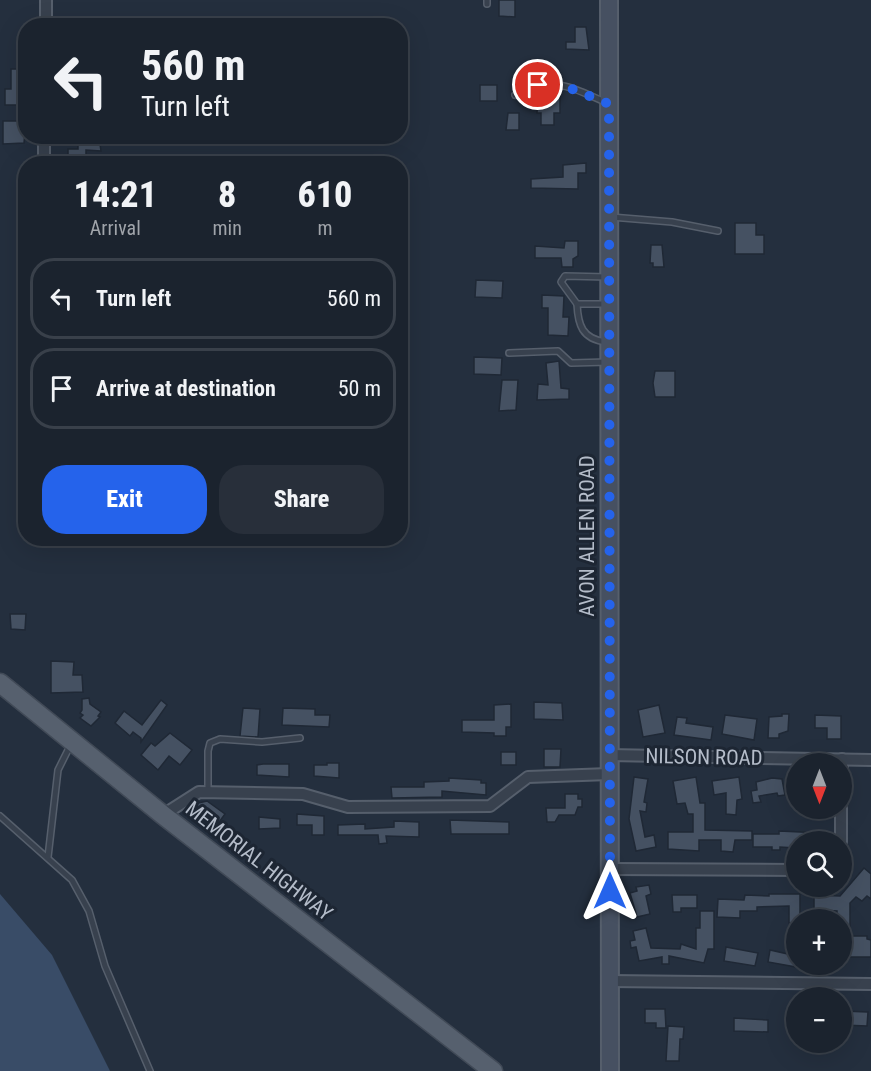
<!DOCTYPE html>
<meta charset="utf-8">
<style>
:root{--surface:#1b232e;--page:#282f3a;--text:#f1f3f6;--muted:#a0a4aa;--line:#39404a;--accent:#2563eb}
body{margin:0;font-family:"Roboto Condensed",sans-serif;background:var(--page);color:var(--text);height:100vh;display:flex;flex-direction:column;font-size:22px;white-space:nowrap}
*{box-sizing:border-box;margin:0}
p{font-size:20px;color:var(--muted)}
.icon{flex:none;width:33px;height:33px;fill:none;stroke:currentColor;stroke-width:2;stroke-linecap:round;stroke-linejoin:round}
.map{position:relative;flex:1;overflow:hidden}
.details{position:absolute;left:18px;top:156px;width:390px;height:390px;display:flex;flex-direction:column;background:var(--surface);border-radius:24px;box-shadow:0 6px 24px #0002,0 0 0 2px var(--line)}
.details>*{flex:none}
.guide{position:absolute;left:18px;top:18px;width:390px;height:126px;border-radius:24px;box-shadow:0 6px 24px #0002,0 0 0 2px var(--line);background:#1b232e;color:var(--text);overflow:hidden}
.needle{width:39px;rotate:180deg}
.buttons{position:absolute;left:786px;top:753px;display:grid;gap:12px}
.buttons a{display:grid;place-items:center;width:66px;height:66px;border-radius:50%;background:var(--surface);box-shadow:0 6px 24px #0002,0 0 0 2px var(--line);font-size:30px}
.pin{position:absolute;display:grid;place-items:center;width:51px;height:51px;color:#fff;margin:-26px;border:3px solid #fff;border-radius:50%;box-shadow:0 2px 6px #0007}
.me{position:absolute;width:66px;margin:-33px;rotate:0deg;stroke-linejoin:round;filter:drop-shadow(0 0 4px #0008)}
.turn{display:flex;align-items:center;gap:21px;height:126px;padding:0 24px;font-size:27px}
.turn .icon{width:78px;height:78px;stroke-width:2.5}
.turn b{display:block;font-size:42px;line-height:51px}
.eta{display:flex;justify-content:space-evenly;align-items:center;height:102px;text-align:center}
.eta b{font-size:36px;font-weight:800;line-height:42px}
.primary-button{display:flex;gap:12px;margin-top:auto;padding:12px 24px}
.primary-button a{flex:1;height:69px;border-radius:24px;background:var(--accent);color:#fff;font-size:24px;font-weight:800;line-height:69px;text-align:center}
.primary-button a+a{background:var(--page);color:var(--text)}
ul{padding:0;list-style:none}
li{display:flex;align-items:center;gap:18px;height:81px;margin:0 12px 9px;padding:0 12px;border:3px solid var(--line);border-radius:24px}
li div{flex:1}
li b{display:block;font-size:22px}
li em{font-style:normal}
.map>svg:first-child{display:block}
.water{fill:#394c67}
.building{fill:#455162;stroke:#1f2835;stroke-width:1.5}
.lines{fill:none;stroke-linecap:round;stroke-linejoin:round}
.lane-casing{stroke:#565f6c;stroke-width:8}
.street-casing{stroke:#565f6c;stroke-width:14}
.secondary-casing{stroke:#565f6c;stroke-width:20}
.primary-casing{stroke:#414a57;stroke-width:21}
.lane{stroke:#38414e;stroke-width:5}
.street{stroke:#38414e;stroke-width:10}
.secondary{stroke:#465061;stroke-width:16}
.primary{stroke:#56606e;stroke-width:18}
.route{stroke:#2563eb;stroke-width:10;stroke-dasharray:0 18}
.labels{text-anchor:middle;stroke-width:6;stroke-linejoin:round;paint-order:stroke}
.street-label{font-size:21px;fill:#b4bcc9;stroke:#1d2633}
</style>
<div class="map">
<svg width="871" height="1071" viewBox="0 0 871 1071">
<rect width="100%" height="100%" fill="#242f3e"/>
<polygon class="water" points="0,894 52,955 110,1071 0,1071"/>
<g class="building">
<polygon points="499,0 515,0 515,17 499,16"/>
<polygon points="575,27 586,27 589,50 566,49 566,42 575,42"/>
<polygon points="11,69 25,69 24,105 5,105 5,89 11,89"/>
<rect x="480" y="85" width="17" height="16"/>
<polygon points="538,92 560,92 560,113 554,113 554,125 541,125 541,113 537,113"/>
<polygon points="508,113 519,113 519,130 506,130"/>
<polygon points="3,121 26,121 24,143 3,144"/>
<polygon points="78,137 99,138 101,151 86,150 86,164 68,164 68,149 78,149"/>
<polygon points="586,163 586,173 578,173 578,189 531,188 531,179 563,177 563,165"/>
<polygon points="735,223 756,223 756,235 764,235 764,254 735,254"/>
<polygon points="565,241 578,241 578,256 573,259 573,267 562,267 561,258 535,258 535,246 564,248"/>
<polygon points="651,245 662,245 664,267 653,267 653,263 650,263"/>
<polygon points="476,280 503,281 502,298 475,297"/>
<polygon points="542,295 564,296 563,317 569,317 568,336 548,335 548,308 542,308"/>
<polygon points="474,357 502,358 501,375 474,374"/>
<polygon points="559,361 561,388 569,389 569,399 537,400 538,384 548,385 546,363"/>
<polygon points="655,371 675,371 675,397 655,397 653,383"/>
<polygon points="502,380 518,380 516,410 499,411"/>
<polygon points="10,614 26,614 25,630 11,629"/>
<polygon points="51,661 74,662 73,675 82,675 83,692 51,693"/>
<polygon points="89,698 90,704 101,712 98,716 100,717 91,726 80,718 83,715 80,713 82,710 82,699"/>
<polygon points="161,700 167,705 141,742 141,738 133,732 130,736 115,723 124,711 142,725"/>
<polygon points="534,702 562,703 563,720 534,719"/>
<polygon points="511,704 511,727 506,727 506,736 494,736 494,733 462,732 462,720 494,720 494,705"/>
<polygon points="659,705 665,733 643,737 638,710"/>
<polygon points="243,708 260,709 258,737 240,736"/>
<polygon points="283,708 315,709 315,715 330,715 329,727 282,725"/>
<polygon points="782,714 789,714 788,731 779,734 779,738 768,738 769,717 782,716"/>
<polygon points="725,715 757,719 754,740 722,734"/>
<polygon points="815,715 841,716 841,739 827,739 827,728 815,728"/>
<polygon points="677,717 687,718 686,723 713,727 711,740 674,735"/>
<polygon points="170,733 192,750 180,765 169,756 158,770 141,755 151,743 155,746"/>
<polygon points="544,749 561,749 560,767 544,767"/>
<rect x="501" y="752" width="15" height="13"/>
<polygon points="327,763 339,763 339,778 314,776 314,765 327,765"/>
<polygon points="263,764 289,764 289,777 257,775 257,765"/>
<polygon points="634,777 648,779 644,802 647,803 646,812 640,811 645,837 654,835 656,847 636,851 629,819"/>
<polygon points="696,777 700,803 705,803 705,830 752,831 752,840 735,840 733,852 721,851 721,840 699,840 699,851 668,849 668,832 693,832 693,814 688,814 685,803 677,804 673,781"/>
<polygon points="739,777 742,799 737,800 736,815 726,814 726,793 714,795 712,781"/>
<polygon points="449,778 481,780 481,783 486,783 486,795 442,791 442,797 392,798 391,787 424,787 424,782 449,781"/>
<polygon points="772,778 782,779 785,795 778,796 777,793 759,796 761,802 753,803 751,791 757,790 756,782"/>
<polygon points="565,794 578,794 578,799 582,799 582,807 578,807 575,815 559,815 555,822 547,822 546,808 565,808"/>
<polygon points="207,801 225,814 217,825 206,816 202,821 186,809 194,804"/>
<polygon points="297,814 324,816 324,835 312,835 312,825 297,825"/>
<polygon points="259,817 280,819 280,828 259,829"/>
<polygon points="450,820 509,822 509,834 451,834"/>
<polygon points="394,821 419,822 419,837 386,836 387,843 379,844 378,835 338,835 338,825 365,824 365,829 394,827"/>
<polygon points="779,831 822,833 822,842 796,842 796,848 780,847 780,850 772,850 772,847 753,847 753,834 779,834"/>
<polygon points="864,868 871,874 871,899 867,896 862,901 856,897 850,903 850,936 867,936 867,939 871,940 871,957 842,957 842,920 837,920 837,911 823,910 823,915 814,915 814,895 840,896"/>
<polygon points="649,885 651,894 646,896 650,914 637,917 630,893 637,891 636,887"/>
<polygon points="769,894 800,894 800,920 796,920 796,923 789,923 789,906 757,907 757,911 740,911 740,918 717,917 718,899 744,900 745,895 769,896"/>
<polygon points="672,895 697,895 697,908 681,908 681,912 673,912"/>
<polygon points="700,911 714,911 714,949 708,949 704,963 669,956 669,964 662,964 662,957 639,961 636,947 631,948 630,941 635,940 633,931 646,928 651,948 680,949 681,944 696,949 696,928 700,928"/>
<polygon points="726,947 758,953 755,966 724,961"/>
<polygon points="789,947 796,949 796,967 768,962 770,950 788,954"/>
<polygon points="645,1009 665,1009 666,1028 656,1028 656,1023 645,1023"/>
<polygon points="842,1011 868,1012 867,1026 842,1025"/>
<polygon points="734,1018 768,1020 768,1032 734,1031"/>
<polygon points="668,1026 684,1027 683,1039 680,1039 679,1061 666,1061"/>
</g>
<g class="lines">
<g class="lane-casing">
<g id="lane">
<polyline points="487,4 487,0"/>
<path d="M515,95C555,77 566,85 605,102"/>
<polyline points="611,217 672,222 718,231"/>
<polyline points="608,277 565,276 561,282 577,304 608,304"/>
<path d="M577,304C578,325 582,339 606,342"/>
<polyline points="509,353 558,351 571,363 608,362"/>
<polyline points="208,792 208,751 210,743 220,739 262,742 300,738"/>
<polyline points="0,816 72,880 89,911 105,966 150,1071"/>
<polyline points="48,857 58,770 70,746"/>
</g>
</g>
<g class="street-casing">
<g id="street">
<polyline points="46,26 46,0"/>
<polyline points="44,164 44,136"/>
<polyline points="609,755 871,760"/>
<polyline points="842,801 842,759"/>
<polyline points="163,815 199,792 303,794 348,807 490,806 528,777 609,774"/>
<polyline points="841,842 841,808"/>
<polyline points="610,869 796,870"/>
<polyline points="610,981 871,984"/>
</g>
</g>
<g class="secondary-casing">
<polyline id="secondary" points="609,0 610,1071"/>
</g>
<g class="primary-casing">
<polyline id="primary" points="0,683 163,815 493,1071"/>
</g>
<use href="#lane" class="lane"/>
<use href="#street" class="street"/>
<use href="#secondary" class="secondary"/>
<use href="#primary" class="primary"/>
</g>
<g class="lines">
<polyline class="route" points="538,85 557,83 609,104 610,891"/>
</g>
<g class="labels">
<g class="street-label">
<text transform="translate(587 536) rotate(-90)" y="7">AVON ALLEN ROAD</text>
<text transform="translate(704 757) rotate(1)" y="7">NILSON ROAD</text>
<text transform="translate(259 861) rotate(38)" y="7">MEMORIAL HIGHWAY</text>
</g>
</g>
</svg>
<div class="buttons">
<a><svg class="needle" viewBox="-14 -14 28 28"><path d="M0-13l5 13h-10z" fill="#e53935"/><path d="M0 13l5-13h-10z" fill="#a0a4aa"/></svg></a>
<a><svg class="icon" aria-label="search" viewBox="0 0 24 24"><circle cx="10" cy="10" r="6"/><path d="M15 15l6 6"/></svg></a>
<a>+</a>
<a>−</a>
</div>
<div class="pin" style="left:538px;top:85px;background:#d93025"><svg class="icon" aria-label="arrive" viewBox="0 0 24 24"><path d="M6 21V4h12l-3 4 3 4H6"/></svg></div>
<svg class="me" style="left:610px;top:891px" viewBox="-20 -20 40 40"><path d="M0-17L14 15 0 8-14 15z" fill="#2563eb" stroke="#fff" stroke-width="4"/></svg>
<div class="guide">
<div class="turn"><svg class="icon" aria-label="left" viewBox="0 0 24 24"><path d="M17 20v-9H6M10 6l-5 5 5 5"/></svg><div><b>560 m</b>Turn left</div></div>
</div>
<section class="details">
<div class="eta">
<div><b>14:21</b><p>Arrival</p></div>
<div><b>8</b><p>min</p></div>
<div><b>610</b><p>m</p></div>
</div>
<ul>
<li><svg class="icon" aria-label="left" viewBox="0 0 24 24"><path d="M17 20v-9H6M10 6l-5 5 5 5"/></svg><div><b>Turn left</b></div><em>560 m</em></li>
<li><svg class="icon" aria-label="arrive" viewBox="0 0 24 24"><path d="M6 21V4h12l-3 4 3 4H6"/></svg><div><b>Arrive at destination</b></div><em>50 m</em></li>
</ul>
<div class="primary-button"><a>Exit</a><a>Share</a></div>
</section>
</div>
